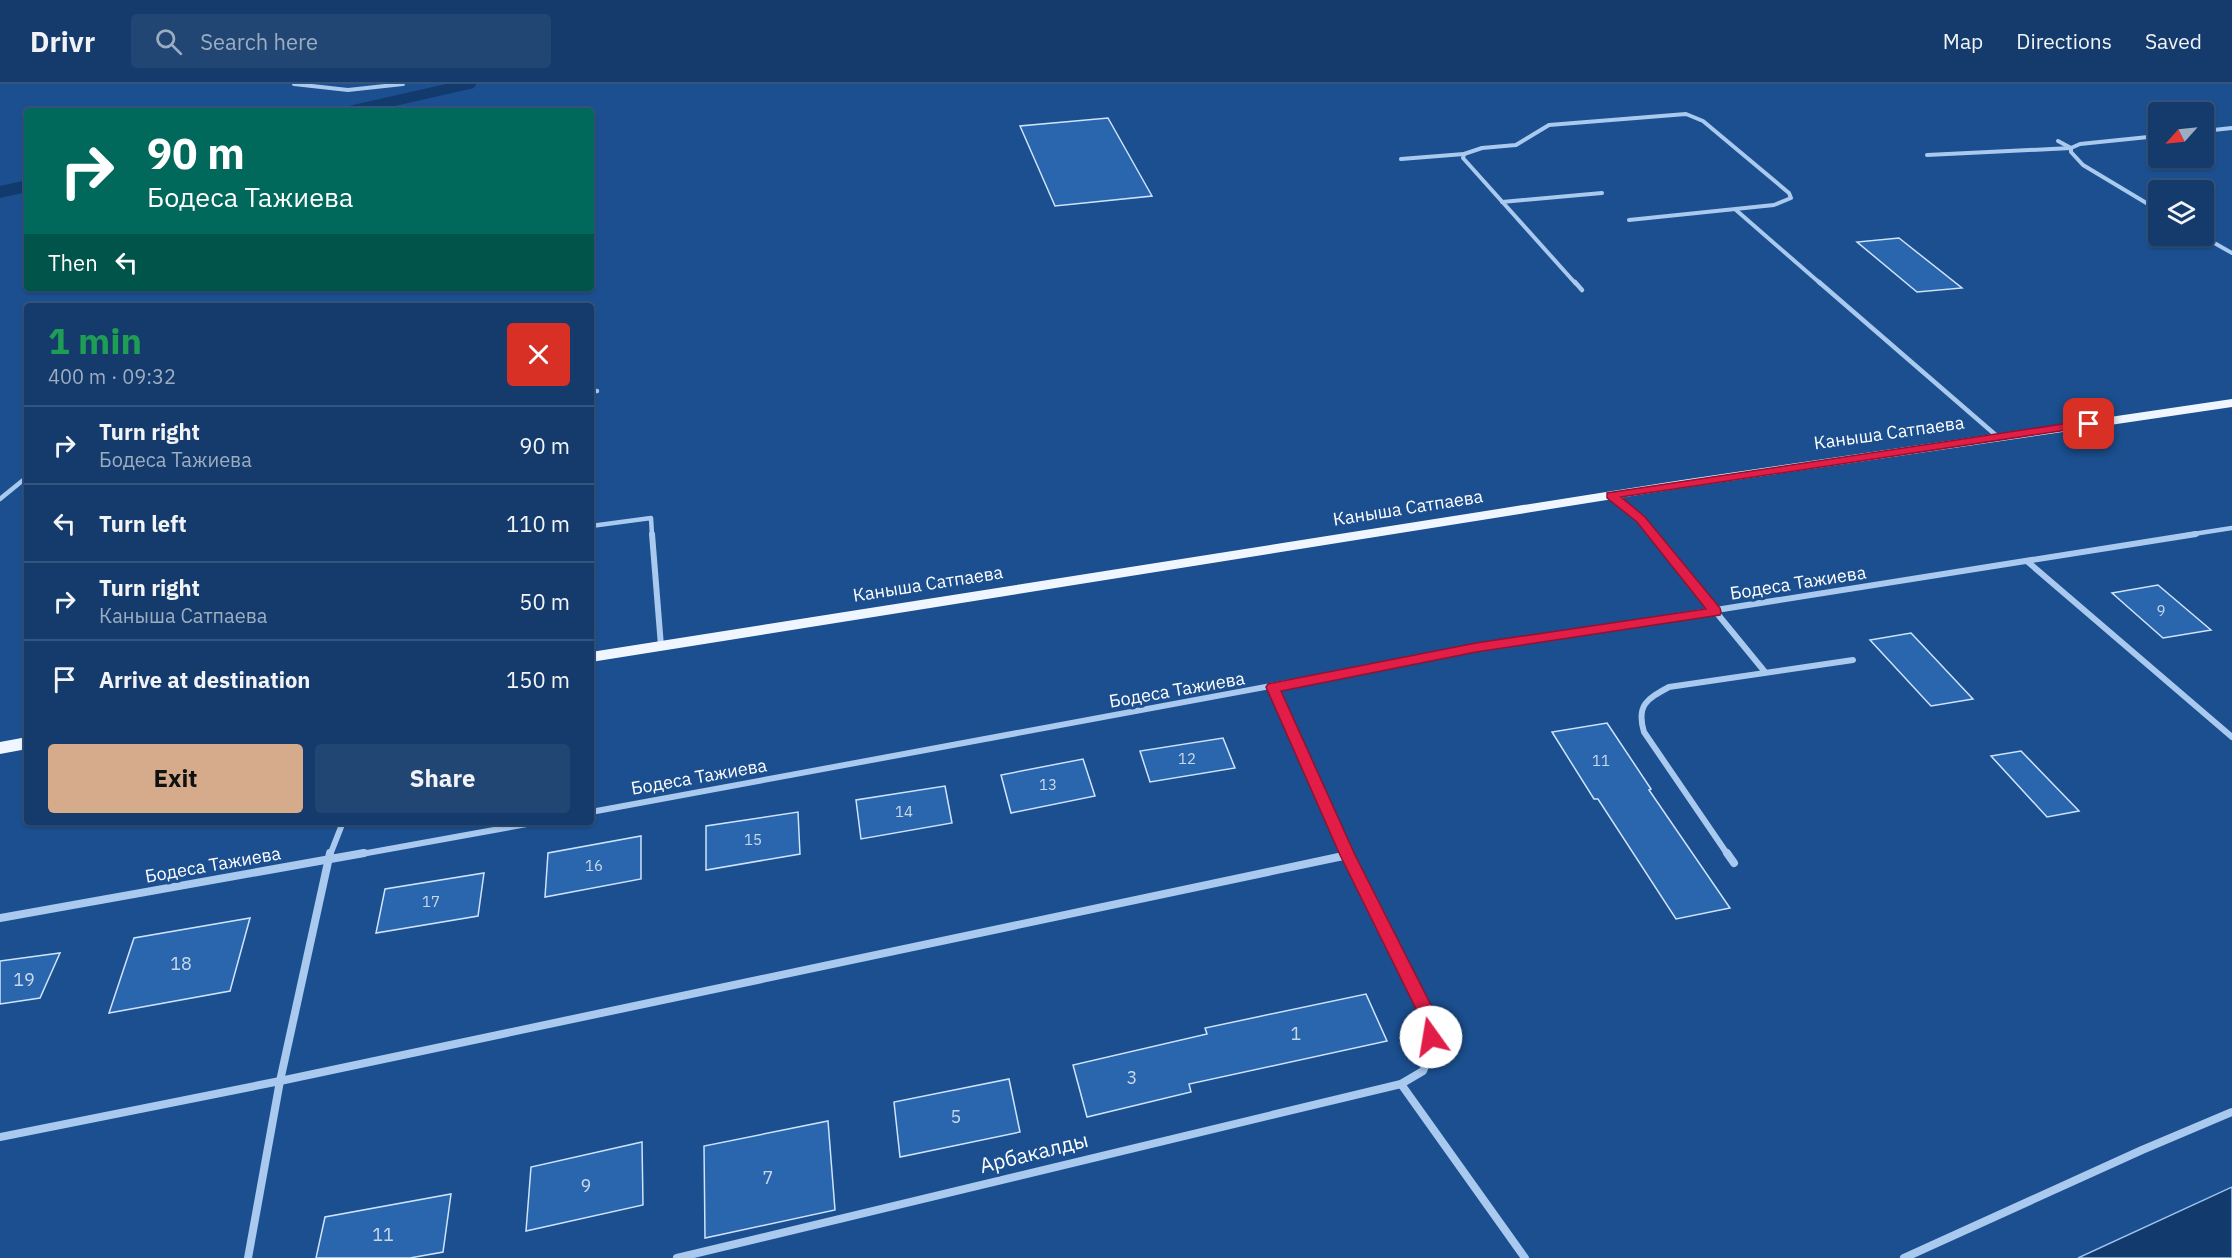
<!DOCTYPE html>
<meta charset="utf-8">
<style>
:root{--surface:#143b6b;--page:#214673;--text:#f1f3f6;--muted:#9dadc1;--line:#33557e;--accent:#d6ab8b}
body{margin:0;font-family:"IBM Plex Sans",sans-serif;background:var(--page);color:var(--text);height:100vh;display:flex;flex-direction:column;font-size:22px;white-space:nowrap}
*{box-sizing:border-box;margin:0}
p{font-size:20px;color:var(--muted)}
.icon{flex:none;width:33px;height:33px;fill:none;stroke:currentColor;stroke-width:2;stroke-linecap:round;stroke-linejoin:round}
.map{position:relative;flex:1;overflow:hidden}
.sheet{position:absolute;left:24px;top:219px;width:570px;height:522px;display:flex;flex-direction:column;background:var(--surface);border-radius:6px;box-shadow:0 2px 4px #0004,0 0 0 2px var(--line)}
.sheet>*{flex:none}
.banner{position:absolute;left:24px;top:24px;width:570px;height:183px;border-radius:6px;box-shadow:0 2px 4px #0004,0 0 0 2px var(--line);background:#00695c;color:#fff;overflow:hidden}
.needle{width:39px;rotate:243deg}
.buttons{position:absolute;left:2148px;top:18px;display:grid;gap:12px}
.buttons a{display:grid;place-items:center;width:66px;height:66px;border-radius:6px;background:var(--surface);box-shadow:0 2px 4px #0004,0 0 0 2px var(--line);font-size:30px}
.pin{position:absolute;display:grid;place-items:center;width:51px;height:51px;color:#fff;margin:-26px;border-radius:12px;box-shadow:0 3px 9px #0006}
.me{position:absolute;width:66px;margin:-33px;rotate:347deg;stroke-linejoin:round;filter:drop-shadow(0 0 4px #0008)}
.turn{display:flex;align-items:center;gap:21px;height:126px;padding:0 24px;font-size:27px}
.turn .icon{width:78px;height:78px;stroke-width:2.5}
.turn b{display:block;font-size:42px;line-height:51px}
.then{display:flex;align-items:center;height:57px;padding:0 24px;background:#0003;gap:12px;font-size:22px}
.round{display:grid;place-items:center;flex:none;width:63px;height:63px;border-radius:6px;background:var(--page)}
.summary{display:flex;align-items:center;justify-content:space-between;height:102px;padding:0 24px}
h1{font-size:36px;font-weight:700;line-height:45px;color:#1e9e55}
.action{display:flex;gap:12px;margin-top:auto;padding:12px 24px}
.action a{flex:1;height:69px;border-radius:6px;background:var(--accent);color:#111;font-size:24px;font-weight:700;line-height:69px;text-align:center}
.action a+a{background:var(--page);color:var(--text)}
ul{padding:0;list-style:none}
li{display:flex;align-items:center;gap:18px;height:78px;padding:0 24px;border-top:2px solid var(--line)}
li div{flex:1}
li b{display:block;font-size:22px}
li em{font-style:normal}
header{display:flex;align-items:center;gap:36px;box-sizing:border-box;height:84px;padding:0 30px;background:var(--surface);border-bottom:2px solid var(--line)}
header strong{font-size:28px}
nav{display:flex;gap:33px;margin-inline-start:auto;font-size:21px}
.search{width:420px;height:54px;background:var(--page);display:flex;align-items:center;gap:15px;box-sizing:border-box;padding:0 21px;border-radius:6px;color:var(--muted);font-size:22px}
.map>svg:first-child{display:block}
.water{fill:#123a6d;stroke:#9cc4f0;stroke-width:1.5}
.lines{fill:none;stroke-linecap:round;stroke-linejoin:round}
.canal{fill:#123a6d;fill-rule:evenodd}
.building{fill:#2a66ad;stroke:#cfe3fa;stroke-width:1.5}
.minor-far3{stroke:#a9c9ee;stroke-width:4}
.minor-far2{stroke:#a9c9ee;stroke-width:4.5}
.minor-far1{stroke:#a9c9ee;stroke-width:6}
.minor{stroke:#a9c9ee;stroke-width:8}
.primary{fill:#f0f6ff;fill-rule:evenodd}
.route{fill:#e11d48;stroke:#92132f;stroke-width:1.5}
.labels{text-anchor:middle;stroke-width:6;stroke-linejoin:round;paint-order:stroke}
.number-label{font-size:15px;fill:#cad9ea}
.street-label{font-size:18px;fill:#fff;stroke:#1b4f8f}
.near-number-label{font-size:18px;fill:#cad9ea}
.near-street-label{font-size:21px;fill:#fff;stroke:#1b4f8f}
</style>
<header>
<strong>Drivr</strong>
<div class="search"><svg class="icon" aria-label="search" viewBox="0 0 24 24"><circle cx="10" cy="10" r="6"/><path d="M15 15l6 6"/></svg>Search here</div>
<nav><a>Map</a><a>Directions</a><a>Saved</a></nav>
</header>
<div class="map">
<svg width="2232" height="1174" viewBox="0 0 2232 1174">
<rect width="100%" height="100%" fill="#1b4f8f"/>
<polygon class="water" points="2232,1103 2232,1174 2078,1174"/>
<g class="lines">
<g class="canal">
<polygon points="446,0 476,0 474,4 373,27 341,27 344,23"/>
<polygon points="27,96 27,108 0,114 0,102"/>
</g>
</g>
<g class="building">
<polygon points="1108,34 1152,112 1055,122 1020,42"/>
<polygon points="1899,154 1962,204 1917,208 1857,158"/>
<polygon points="2158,501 2211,546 2163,554 2112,509"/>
<polygon points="1911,549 1973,615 1931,622 1870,556"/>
<polygon points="1607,639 1651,705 1649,706 1730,824 1676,835 1598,715 1594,715 1552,648"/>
<polygon points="1223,654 1235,684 1150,698 1140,667"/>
<polygon points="2021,667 2079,727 2047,733 1991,672"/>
<polygon points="1083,675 1095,712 1011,729 1001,691"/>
<polygon points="945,702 952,739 861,755 856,716"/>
<polygon points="798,728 800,770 706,786 706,742"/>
<polygon points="641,752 641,795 545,813 548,769"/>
<polygon points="484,789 478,832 376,849 385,805"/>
<polygon points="250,834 230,907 109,929 134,854"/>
<polygon points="60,869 40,914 0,920 0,877"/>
<polygon points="1366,910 1387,957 1189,1000 1191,1008 1087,1033 1073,981 1207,950 1205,944"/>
<polygon points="1009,995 1020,1048 900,1073 894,1018"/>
<polygon points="828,1037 835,1126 705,1154 704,1062"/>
<polygon points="642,1058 643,1121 526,1147 531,1083"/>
<polygon points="451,1110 443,1168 410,1174 316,1174 325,1133"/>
</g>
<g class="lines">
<g class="minor-far3">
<polyline points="294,0 348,6 403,0"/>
<polyline points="2204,47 2232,44"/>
<polyline points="2158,52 2080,60 2071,64 2071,68 2083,81 2158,126"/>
<polyline points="2058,57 2071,64"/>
<polyline points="1927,71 2071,64"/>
<polyline points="1401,75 1464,70"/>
<polyline points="1502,118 1602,109"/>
<polyline points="1736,126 1821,200"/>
<polyline points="2202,152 2232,169"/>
<polyline points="1576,200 1463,74 1464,70 1482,64 1516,61 1549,41 1686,30 1703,37 1789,109 1791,114 1774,121 1629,136"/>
</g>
<g class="minor-far2">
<polyline points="1575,198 1582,206"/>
<polyline points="1819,198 1998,353"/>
<polyline points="591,307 597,307"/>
<polyline points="1611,411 1641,436 1654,451"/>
<polyline points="0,415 27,393"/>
<polyline points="591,442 651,434 652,451"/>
<polyline points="2187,451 2232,444"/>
</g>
<g class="minor-far1">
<polyline points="652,450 661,562"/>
<polyline points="1652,450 1765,588"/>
<polyline points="2028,478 2232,653"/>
<polyline points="1273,603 1348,771"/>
<polyline points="591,728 1476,564 2196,450"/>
<polyline points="330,771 343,738"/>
<polyline points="356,771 538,738"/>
<path d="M1728,771L1644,648C1636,621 1647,615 1669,603L1853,576"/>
</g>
<g class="minor">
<polyline points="1727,769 1734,779"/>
<polyline points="0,834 364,769"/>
<polyline points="1401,1000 1525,1174"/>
<polyline points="0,1053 280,997 1348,771"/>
<polyline points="248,1174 280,997 330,769"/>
<polyline points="677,1174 1401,1000 1423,987 1431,968 1431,939 1347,769"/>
<polyline points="1904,1174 2142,1066 2232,1028"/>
</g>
<g class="primary">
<polygon points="2232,315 2232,323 1682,404 591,578 591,568 1682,396"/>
<polygon points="27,653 27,665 0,670 0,658"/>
</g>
</g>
<polygon class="route" points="2089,336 2093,337 2093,342 1621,413 1645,433 1720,524 1721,528 1720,531 1476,568 1281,607 1355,771 1440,939 1437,959 1431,961 1425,959 1422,953 1423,939 1340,771 1266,603 1268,600 1476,559 1706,525 1637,438 1607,414 1607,409"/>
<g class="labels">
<g class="number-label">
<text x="2161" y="532">9</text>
<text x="1187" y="680">12</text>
<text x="1601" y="682">11</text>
<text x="1048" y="706">13</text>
<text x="904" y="733">14</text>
<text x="753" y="761">15</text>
<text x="594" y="787">16</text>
<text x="431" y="823">17</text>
</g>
<g class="street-label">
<text transform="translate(1889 349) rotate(-8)" y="6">Каныша Сатпаева</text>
<text transform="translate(1408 424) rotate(-9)" y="6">Каныша Сатпаева</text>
<text transform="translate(1798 499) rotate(-9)" y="6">Бодеса Тажиева</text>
<text transform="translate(928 500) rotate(-9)" y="6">Каныша Сатпаева</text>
<text transform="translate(1177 606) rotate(-10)" y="6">Бодеса Тажиева</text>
<text transform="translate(699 693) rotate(-10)" y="6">Бодеса Тажиева</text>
<text transform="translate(213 781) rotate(-10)" y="6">Бодеса Тажиева</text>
</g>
<g class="near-number-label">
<text x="181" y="886">18</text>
<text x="24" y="902">19</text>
<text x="1296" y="956">1</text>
<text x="1132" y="1000">3</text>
<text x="956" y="1039">5</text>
<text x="768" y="1100">7</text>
<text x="586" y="1108">9</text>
<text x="383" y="1157">11</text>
</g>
<g class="near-street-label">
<text transform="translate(1034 1069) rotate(-14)" y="7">Арбакалды</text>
</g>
</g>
</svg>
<div class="buttons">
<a><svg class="needle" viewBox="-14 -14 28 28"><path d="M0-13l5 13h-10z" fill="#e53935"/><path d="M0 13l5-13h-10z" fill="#9dadc1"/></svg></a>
<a><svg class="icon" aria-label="layers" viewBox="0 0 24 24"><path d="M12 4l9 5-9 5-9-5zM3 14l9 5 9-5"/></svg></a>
</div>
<div class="pin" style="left:2089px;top:340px;background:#d93025"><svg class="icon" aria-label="arrive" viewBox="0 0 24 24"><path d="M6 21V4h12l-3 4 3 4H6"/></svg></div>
<svg class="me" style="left:1431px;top:953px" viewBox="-20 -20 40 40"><circle r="19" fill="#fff"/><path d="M0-13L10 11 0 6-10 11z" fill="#e11d48"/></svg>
<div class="banner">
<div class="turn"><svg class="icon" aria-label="right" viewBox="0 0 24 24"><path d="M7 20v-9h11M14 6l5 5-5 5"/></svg><div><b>90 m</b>Бодеса Тажиева</div></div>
<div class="then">Then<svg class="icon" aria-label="left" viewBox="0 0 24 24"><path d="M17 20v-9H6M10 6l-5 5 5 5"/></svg></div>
</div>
<section class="sheet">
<div class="summary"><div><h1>1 min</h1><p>400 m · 09:32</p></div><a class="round" style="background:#d93025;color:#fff"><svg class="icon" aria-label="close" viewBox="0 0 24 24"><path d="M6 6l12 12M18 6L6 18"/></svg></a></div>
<ul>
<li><svg class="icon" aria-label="right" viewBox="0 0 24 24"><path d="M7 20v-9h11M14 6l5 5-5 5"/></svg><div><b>Turn right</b><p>Бодеса Тажиева</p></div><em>90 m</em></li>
<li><svg class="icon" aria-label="left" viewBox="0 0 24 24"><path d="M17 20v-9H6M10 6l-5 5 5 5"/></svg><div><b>Turn left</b></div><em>110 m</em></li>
<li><svg class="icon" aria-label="right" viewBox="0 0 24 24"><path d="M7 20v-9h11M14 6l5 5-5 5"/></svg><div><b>Turn right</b><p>Каныша Сатпаева</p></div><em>50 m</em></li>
<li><svg class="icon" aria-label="arrive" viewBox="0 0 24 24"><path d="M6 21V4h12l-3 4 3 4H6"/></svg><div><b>Arrive at destination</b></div><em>150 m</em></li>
</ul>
<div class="action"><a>Exit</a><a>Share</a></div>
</section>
</div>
